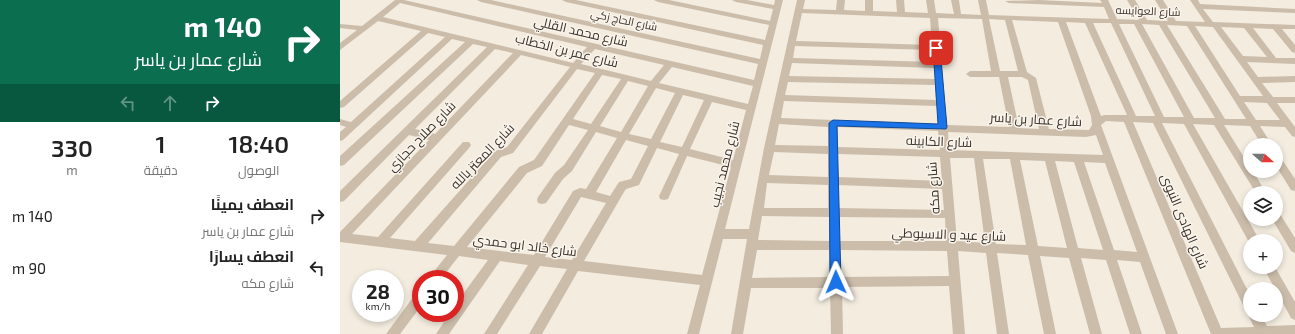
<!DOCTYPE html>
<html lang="ar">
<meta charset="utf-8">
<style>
:root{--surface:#fff;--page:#f2f2f2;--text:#222;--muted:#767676}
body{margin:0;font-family:"Exo 2",Cairo,sans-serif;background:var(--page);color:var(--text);direction:rtl;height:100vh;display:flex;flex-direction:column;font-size:15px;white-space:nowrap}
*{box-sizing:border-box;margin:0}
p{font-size:13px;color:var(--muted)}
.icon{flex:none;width:22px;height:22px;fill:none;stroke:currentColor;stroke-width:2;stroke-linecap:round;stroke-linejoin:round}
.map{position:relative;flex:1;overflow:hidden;direction:ltr}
.details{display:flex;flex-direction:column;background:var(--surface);width:340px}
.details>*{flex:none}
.banner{background:#0b6e4f;color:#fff;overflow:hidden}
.needle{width:26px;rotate:111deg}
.controls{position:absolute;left:903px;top:138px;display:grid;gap:8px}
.controls a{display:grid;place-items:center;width:40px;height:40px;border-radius:50%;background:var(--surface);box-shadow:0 2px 6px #0003;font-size:20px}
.speed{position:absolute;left:12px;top:270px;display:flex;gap:8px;font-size:20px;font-weight:700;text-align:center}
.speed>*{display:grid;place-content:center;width:52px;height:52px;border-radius:50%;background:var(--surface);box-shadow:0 2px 6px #0003;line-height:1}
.speed small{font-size:10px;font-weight:400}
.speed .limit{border:6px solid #d22;background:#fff;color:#111}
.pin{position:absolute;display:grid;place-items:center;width:34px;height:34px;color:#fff;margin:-17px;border-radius:8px;box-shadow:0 2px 6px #0006}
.me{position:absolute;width:44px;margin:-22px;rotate:359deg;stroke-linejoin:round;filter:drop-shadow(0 0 3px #0008)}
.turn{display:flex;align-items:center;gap:14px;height:84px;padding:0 12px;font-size:18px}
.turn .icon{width:52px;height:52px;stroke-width:2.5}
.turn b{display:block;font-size:28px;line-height:34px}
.lanes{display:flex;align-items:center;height:38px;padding:0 12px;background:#0003;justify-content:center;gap:20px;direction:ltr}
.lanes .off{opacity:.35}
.eta{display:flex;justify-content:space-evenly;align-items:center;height:68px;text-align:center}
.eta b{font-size:24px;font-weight:600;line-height:28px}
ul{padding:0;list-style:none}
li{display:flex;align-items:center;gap:12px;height:52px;padding:0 12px}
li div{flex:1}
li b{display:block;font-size:15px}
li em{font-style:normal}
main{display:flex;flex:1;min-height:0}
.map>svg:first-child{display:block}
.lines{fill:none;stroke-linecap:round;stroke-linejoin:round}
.street{fill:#ccbdab;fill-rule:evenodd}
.route{fill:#1a73e8;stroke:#114b97}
.labels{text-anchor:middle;stroke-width:3;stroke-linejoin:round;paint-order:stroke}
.far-street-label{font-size:11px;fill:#39302a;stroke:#faf5ec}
.street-label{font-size:13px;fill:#39302a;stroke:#faf5ec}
</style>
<main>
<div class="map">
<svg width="955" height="334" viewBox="0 0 955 334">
<rect width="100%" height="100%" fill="#f3ecdf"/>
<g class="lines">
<g class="street">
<path d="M55,0H64L414,80L418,64L141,2L137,0H151L420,59L423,45L226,2L222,0H236L425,40L429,25L318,2L314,0H329L430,21L433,9L396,2L392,0H407L434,5L435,0H443L385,229H409L424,148L457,0H465L463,9L496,10L497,0H505L504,10L525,11V0H533V11L557,12L556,0H564L565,12L588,13L586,0H594L596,13L614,14L611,0H619L621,14L641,15L638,0H646L649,15L769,19L764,7L669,3L665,1L699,0L762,3L760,0H768L777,19L799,20L787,0H795L807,20L828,21L815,0H823L836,21L865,22L850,0H858L860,4L955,9V13L863,9L873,22L955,25V29H942L955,45V53L952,52L933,29L913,28L936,58H955V64L907,62L918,77L955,76V82L922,83L933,97H955V103H937L955,127V137L952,136L945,127L920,126L932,145H922L910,126L884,125L910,167V171H913L926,193H916L874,125L853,124L920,241H910V244L844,124L822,123L910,295V315H921L927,326L955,325V334H871L784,122L766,121L761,125L838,334H826L800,262L777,260L802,334H790L766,260L741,258L762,334H750L729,258L700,256L716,334H704L688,255L657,253L669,334H657L646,253L618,251L625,334H613L609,286L502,287L503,334H491L490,288H411L403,334H391L407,239H383L359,334H347L360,285L238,271L202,334H189L227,269L200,266L157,334H144L188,265L160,261L109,334H96L110,313H115V305L148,260L119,256L101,279H88L107,255L0,242V232L89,140L69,135L4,201L0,202V191L147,47L133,44L4,165L0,166V156L125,42L112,39L3,140L0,141V132L6,127L0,125V119L11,122L105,37L88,33L4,107L0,108V101L81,31L38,21L0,50V43L17,30L0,28V24L22,26ZM60,3L247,47L233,63L43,17ZM462,13L590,18L592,45L456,41ZM598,18L642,19L651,71H630L626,74L630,77H659L669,127L607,125ZM649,19L665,20L678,71H660ZM672,20L718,22L751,116L752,125L749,130L709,129L696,78L687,72ZM726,22L745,23L787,115H765L761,116ZM753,23H771L815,116H796ZM779,24H794L844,117H824ZM802,24L819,25L875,118H854ZM827,25L847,26L906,119H885ZM855,26L873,27L923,96H900ZM881,27L904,28L927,57L903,56ZM455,46L593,50L594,62L453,58ZM155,49L173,53L95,134L75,129ZM255,49L324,65L311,81L241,64ZM181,55L230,67L167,147L155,151L75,241L50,238L129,148L131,145L129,142H123L38,237L12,234ZM452,63L594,68L595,79L449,76ZM332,67L413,86L408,104L319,83ZM237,69L255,73L194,160L179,167L114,246L88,243L161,157L173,153ZM262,75L281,79L251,124L233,119ZM668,77H682L688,80L699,129L679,128ZM288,81L308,86L281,132L260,126ZM448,82L595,85L596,100L445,95ZM316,88L335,93L311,139L289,134ZM343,95L364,100L342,147L320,142ZM444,101L597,106L598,124L441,118ZM372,102L406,110L393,160L350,149ZM904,102L927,103L940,120H916ZM793,122L813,123L906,311L909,312L908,315L914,327L881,328ZM439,124L488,127V146L435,145ZM229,125L248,130L224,165L215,173L198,197L197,200L198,203L202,204L206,203L223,179L232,171L256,132L277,138L246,189L240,188L233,191L194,255L127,247L187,173L202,166ZM498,127L598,131L600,150L498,147ZM608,132L746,137L756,135L763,155L609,150ZM286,140L308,146L291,179L279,182L270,196L256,192ZM317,148L339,154L319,196L320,199L324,200L328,199L347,156L391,167L362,275L244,261L284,192L286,189L299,185ZM434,152L488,154V177L429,175ZM498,154L600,157L602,181L498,177ZM610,158H634L645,243L617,241ZM643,159H670L686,245L656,244ZM680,160L705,161L727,248L698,246ZM715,161L734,162L763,250L738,248ZM744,162L765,163L797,252L774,250ZM427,183L488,185V208H424ZM498,185L602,189L604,210L499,208ZM241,197L266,203L232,260L205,257ZM422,216L489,217V241L418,240ZM499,217L605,218L606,241H500ZM417,250H489L490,277L412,278ZM500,250L607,251L609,276L501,277Z"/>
<polygon points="936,154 939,155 955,179 955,191 951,190 936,166"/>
<polygon points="936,213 940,214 955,238 955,253 951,251 932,219 936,219"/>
<polygon points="923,267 935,267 955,302 955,320 951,318"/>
<polygon points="81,290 81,306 60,334 46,334 77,292"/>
</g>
</g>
<polygon class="route" points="596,45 600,48 607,127 606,129 497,126 501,282 500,285 496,287 492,285 490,282 489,123 493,120 598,124 593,48"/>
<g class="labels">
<g class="far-street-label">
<text transform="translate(808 11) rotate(2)" y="4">شارع العوايسه</text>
<text transform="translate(284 20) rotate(12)" y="4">شارع الحاج زكي</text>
</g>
<g class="street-label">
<text transform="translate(241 31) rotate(13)" y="5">شارع محمد القللي</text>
<text transform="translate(227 50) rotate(14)" y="5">شارع عمر بن الخطاب</text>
<text transform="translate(696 119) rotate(3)" y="5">شارع عمار بن ياسر</text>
<text transform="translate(81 136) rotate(-46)" y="5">شارع صلاح حجازي</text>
<text transform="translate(599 141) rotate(2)" y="5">شارع الكابينه</text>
<text transform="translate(142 156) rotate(-46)" y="5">شارع المعتز بالله</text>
<text transform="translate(384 164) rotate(-76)" y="5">شارع محمد نجيب</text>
<text transform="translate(593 188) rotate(-94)" y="5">شارع مكه</text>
<text transform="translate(845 221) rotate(67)" y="5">شارع الهادى النبوى</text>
<text transform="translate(609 234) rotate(2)" y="5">شارع عيد و الاسيوطي</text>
<text transform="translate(185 245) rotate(7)" y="5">شارع خالد ابو حمدي</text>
</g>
</g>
</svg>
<div class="controls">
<a><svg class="needle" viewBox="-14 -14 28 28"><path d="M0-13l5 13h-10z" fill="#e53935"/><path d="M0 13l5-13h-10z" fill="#767676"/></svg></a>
<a><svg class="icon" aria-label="layers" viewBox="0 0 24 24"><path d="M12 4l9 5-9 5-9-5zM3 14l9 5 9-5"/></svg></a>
<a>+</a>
<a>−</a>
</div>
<div class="speed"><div>28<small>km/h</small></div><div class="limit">30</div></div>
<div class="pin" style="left:596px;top:48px;background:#d93025"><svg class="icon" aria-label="arrive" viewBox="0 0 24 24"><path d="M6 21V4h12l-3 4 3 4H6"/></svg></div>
<svg class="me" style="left:496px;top:282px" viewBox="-20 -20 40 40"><path d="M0-17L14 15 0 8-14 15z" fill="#1a73e8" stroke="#fff" stroke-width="4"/></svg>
</div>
<section class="details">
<div class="banner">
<div class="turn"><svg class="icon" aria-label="right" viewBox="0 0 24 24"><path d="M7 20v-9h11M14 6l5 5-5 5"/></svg><div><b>140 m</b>شارع عمار بن ياسر</div></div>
<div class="lanes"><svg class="icon off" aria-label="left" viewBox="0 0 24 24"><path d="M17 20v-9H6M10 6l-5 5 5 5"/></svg><svg class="icon off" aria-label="ahead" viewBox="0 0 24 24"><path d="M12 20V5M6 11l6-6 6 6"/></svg><svg class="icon" aria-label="right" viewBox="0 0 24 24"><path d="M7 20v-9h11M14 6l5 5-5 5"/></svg></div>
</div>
<div class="eta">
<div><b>18:40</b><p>الوصول</p></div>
<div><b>1</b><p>دقيقة</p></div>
<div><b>330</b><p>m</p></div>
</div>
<ul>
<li><svg class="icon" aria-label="right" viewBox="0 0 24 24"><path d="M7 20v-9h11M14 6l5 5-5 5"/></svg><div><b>انعطف يمينًا</b><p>شارع عمار بن ياسر</p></div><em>140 m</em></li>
<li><svg class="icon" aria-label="left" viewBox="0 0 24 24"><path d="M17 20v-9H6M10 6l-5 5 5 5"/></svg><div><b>انعطف يسارًا</b><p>شارع مكه</p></div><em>90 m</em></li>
</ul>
</section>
</main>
